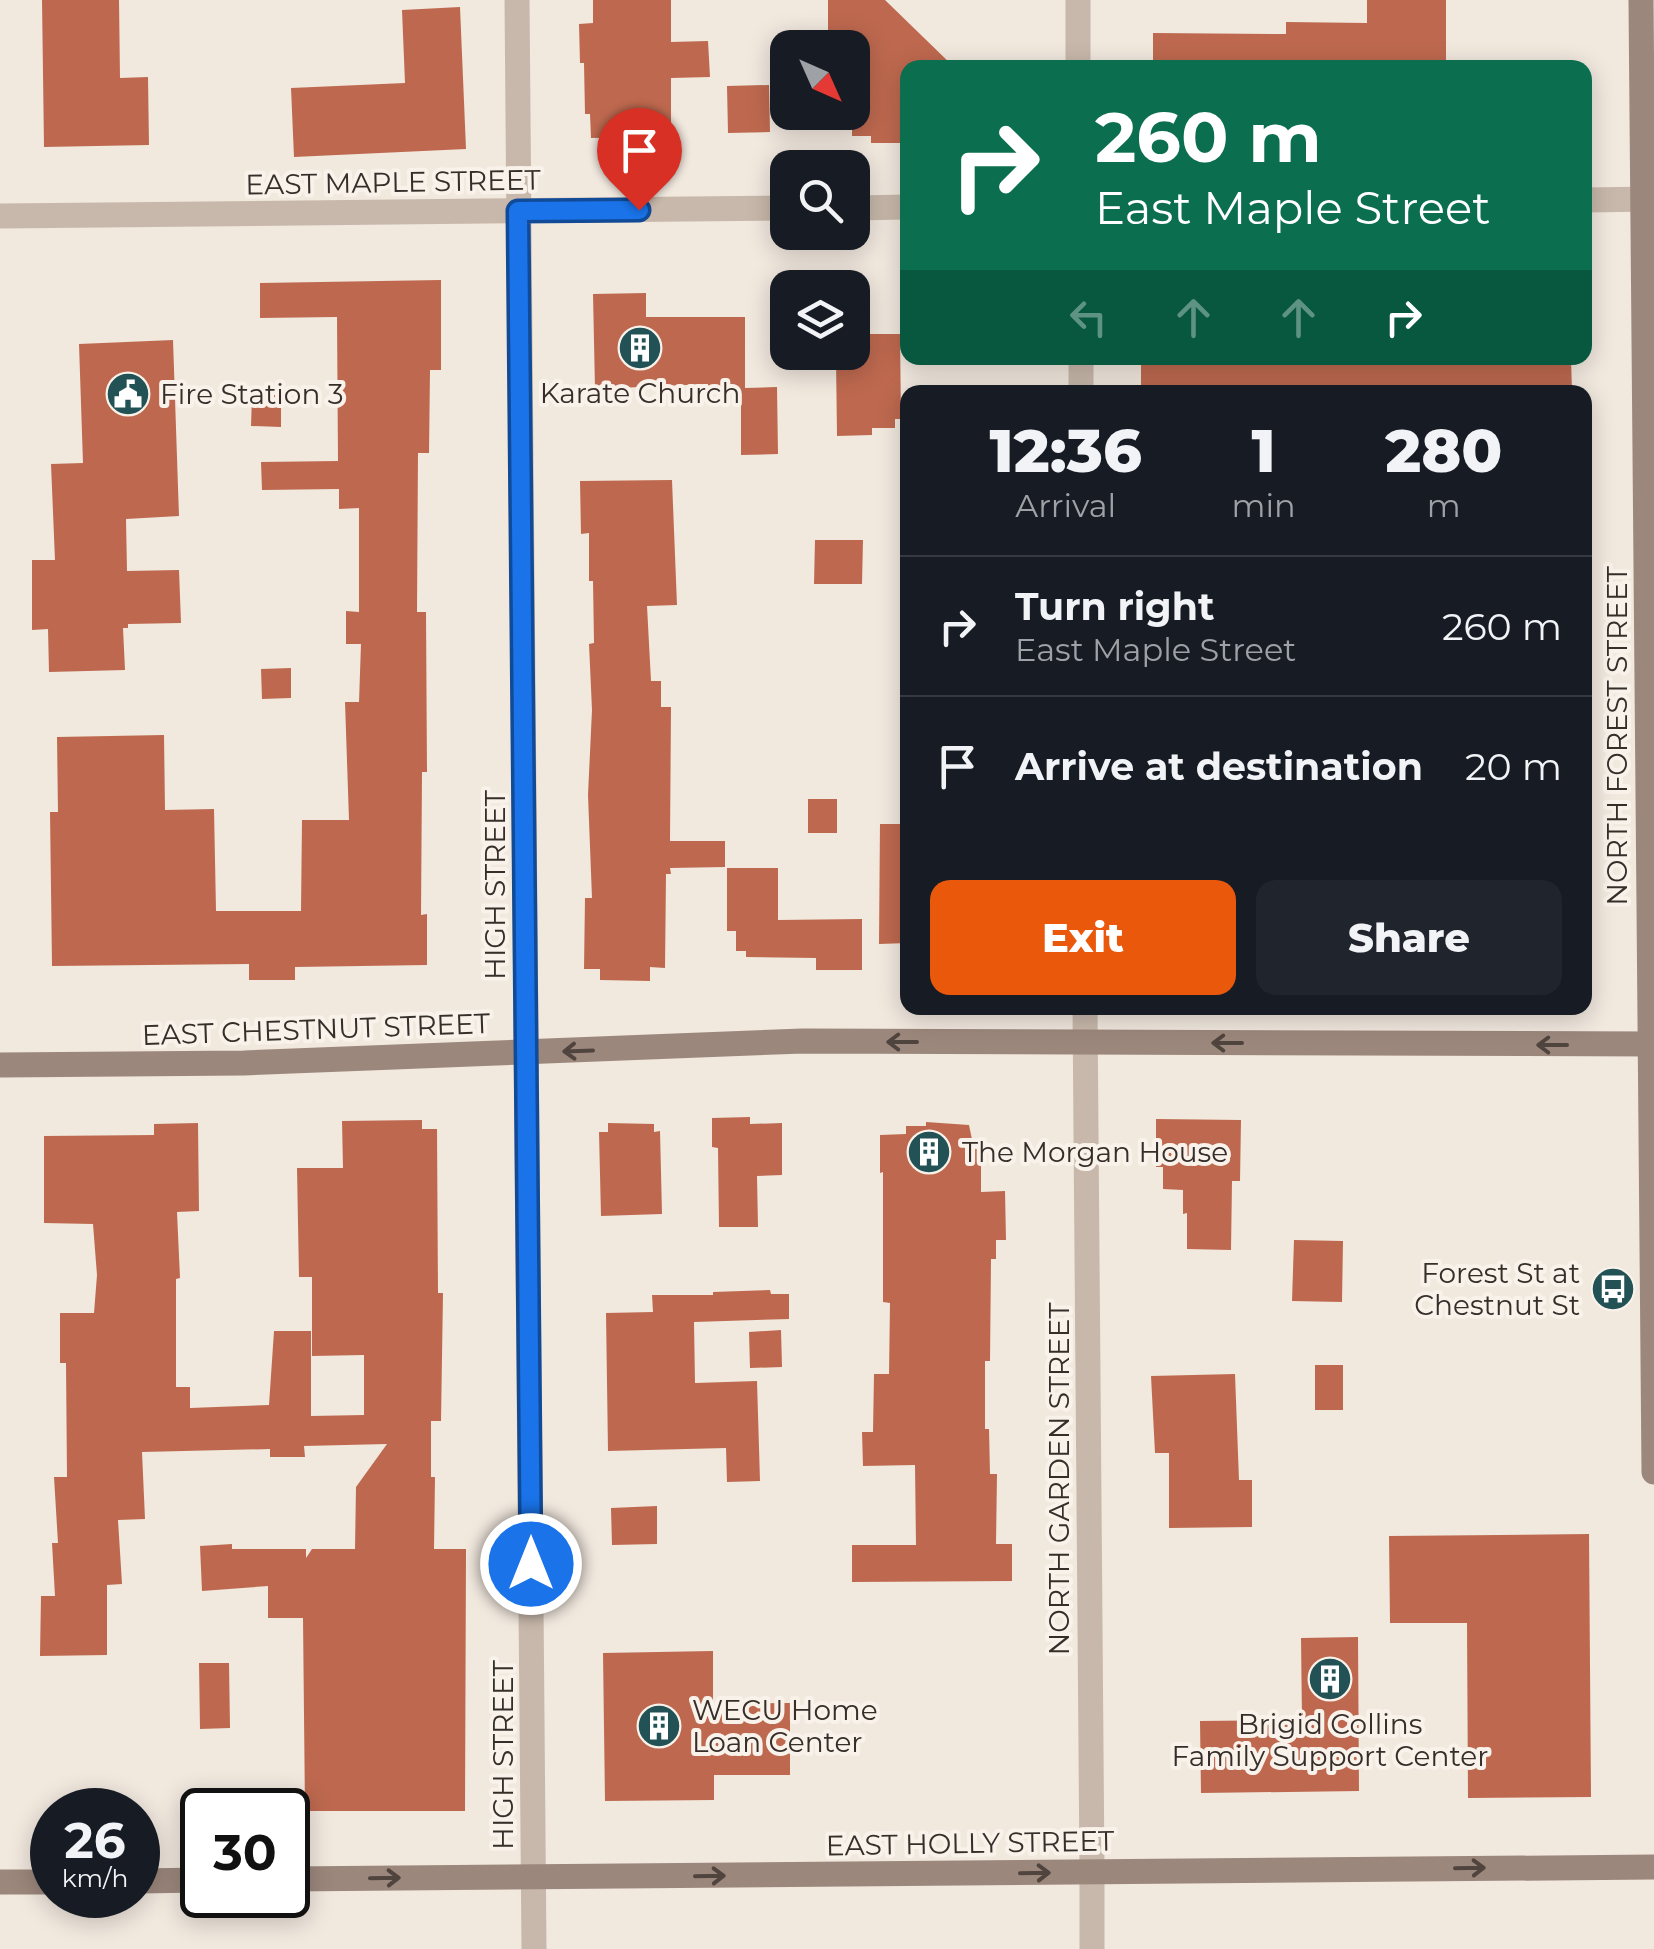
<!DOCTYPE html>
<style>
:root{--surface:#171b24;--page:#20242c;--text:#f1f3f6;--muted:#9ea1a6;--line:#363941;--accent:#ea580c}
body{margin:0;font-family:Montserrat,sans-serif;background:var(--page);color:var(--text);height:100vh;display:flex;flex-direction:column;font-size:38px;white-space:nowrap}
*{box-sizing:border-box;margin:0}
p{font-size:32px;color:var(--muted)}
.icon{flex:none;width:55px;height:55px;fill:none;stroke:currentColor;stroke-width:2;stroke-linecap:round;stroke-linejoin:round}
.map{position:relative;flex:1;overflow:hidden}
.details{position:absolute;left:900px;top:385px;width:692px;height:630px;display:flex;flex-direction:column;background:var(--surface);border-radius:20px;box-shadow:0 5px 25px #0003}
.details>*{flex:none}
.top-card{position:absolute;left:900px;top:60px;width:692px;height:305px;border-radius:20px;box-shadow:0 5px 25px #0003;background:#0b6e4f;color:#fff;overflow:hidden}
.needle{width:65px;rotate:135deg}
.tools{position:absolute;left:770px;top:30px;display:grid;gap:20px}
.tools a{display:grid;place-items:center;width:100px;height:100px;border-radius:20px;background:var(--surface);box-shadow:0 5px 25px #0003;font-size:50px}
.speed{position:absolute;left:30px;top:1788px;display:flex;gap:20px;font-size:50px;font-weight:700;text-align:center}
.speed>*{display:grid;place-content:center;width:130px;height:130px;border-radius:50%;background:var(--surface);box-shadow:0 5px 25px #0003;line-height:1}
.speed small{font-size:25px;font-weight:400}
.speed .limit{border:5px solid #111;border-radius:15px;background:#fff;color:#111}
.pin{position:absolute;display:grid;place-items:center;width:85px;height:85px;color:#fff;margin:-102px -42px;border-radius:50% 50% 50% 0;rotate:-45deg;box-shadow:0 0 10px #0007}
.pin .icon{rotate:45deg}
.me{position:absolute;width:110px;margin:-55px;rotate:0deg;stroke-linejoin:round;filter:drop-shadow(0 0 8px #0008)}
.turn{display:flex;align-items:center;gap:35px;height:210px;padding:0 30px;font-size:45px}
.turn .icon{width:130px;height:130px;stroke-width:2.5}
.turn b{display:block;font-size:70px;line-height:85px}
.lanes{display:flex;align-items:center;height:95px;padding:0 30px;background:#0003;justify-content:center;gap:50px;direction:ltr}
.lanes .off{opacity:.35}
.eta{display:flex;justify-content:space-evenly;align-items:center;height:170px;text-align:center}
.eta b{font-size:60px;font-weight:800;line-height:70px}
.cta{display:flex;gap:20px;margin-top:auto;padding:20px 30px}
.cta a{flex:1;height:115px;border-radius:20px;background:var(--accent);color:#fff;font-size:40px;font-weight:800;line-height:115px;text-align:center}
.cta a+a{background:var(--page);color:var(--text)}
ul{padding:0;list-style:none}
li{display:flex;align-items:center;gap:30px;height:140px;padding:0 30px;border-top:2px solid var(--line)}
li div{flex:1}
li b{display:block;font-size:38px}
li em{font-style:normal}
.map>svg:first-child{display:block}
.building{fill:#be694f}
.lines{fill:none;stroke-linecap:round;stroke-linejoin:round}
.minor{stroke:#c8b8ab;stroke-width:25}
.tertiary{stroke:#c8b8ab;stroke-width:25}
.secondary{stroke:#9c877c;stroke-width:25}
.oneway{stroke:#50443e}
.route-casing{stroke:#114b97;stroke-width:25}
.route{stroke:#1a73e8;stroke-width:18}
.labels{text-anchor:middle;stroke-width:8;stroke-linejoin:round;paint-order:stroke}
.street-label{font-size:28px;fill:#372e2a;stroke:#f9f2ea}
.poi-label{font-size:28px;fill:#372e2a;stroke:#f9f2ea;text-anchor:start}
</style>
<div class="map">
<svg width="1654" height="1949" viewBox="0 0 1654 1949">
<rect width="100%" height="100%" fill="#f1e8de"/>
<g class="building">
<polygon points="42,0 119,0 120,78 148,77 149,145 44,147"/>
<polygon points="593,0 671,0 671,42 708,41 710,77 671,78 671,141 642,141 642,137 591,138 590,114 585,114 584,63 580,63 579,24 593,23"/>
<polygon points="828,0 885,0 955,68 908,68 908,143 871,143 871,136 852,136 852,48 828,48"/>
<polygon points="1367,0 1446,0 1446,68 1153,68 1153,33 1286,34 1286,22 1367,23"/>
<polygon points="460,7 466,149 294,157 291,88 405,83 402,10"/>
<polygon points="769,85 770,132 728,133 727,86"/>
<polygon points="441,280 441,370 430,370 429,453 418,453 417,612 426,612 427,772 422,772 421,915 427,914 427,965 295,967 295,980 249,980 249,964 52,966 50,812 58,812 57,737 164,735 165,810 214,809 216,911 301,911 302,820 349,820 345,702 359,702 361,644 346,644 346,611 359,612 359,508 339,509 339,489 262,490 261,462 338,461 337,317 260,318 260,283"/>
<polygon points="646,293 646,317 745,317 745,388 777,387 778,454 741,455 741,390 708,390 708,384 595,389 593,294"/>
<polygon points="852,334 900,334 901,419 895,419 895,428 872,428 872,435 837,436 836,358 843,358 843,352 852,352"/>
<polygon points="173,340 179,516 126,519 127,571 179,570 181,623 128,624 128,628 123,628 125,670 49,672 48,629 32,630 32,560 55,560 51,464 83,463 79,344"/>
<polygon points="1141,358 1571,358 1572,392 1141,392"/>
<polygon points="252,394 281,395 281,427 251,426"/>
<polygon points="672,480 677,605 647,606 651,681 661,681 661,707 671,707 670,841 725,841 725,867 670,868 671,874 666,874 665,968 650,967 650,981 600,980 600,969 584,969 585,898 592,898 588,795 592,710 589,644 594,643 593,581 589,581 589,533 581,534 580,481"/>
<polygon points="815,540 863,540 862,584 814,584"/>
<polygon points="291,668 291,698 262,699 261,669"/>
<rect x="808" y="799" width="29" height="34"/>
<polygon points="880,824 908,824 908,943 879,944"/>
<polygon points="727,868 778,868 778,920 862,919 862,970 816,970 816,958 746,957 746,951 736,951 736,931 727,931"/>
<polygon points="750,1117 750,1124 782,1123 782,1175 757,1176 758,1227 719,1227 718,1148 712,1147 712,1118"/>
<polygon points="1156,1119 1241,1120 1240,1181 1232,1181 1231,1250 1187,1249 1187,1213 1183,1214 1183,1190 1163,1189 1163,1167 1156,1167"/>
<polygon points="422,1120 422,1129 437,1129 438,1293 443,1293 441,1421 431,1421 431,1477 435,1477 434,1549 466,1549 465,1811 305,1811 303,1618 268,1618 268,1586 202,1591 200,1546 232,1544 232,1549 306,1549 306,1558 312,1549 355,1549 356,1487 387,1444 304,1446 305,1457 270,1457 270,1449 142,1452 145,1519 118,1520 122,1584 107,1585 107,1655 40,1656 41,1596 55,1596 52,1543 58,1543 54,1477 67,1477 66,1363 60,1363 60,1313 94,1313 97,1275 93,1224 44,1223 44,1136 154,1135 154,1124 198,1123 199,1211 177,1212 180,1278 176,1279 176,1387 190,1387 190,1408 269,1405 274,1331 311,1331 311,1416 364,1415 364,1355 312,1356 312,1277 299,1277 297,1168 343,1168 342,1121"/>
<polygon points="926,1122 969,1125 974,1149 981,1149 981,1192 1005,1191 1006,1240 996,1240 996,1259 991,1259 990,1361 985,1361 985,1429 989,1429 990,1474 997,1474 996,1544 1012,1544 1012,1581 852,1582 852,1545 916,1545 915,1465 863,1466 862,1432 873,1432 874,1374 889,1374 890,1303 883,1302 883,1172 880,1173 880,1135 906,1134 906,1126 926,1126"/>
<polygon points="608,1123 654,1124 654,1132 660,1131 662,1214 601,1216 599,1132 608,1132"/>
<polygon points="1294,1240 1343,1241 1342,1302 1292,1301"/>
<polygon points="770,1290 771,1294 789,1294 789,1319 694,1322 695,1383 757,1381 760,1481 727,1482 726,1448 608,1451 606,1313 653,1312 652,1295 713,1295 713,1292"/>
<polygon points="781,1330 782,1367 750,1368 749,1332"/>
<rect x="1315" y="1365" width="28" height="45"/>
<polygon points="1235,1374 1239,1480 1252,1480 1252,1527 1169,1528 1169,1453 1155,1453 1151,1376"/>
<polygon points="657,1506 657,1544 612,1545 611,1508"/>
<polygon points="1589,1534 1591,1797 1468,1798 1467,1623 1390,1623 1389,1536"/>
<polygon points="1358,1637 1359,1791 1201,1793 1200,1721 1302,1720 1301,1638"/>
<polygon points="713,1651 713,1704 790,1703 790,1775 714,1775 714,1800 605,1801 603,1653"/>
<polygon points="199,1663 229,1663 230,1728 200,1729"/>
</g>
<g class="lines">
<g class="minor">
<polyline points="517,0 534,1949"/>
<polyline points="1585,200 1654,199"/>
<polyline points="852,208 908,207"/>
<polyline points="0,216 788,208"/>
<polyline points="1092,1872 1092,1949"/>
</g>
<g class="tertiary">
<polyline points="1078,0 1078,68"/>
<polyline points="1081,358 1081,392"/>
<polyline points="1085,1008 1092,1872"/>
</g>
<g class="secondary">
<polyline points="1641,0 1654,1472"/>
<polyline points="0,1065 244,1063 803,1041 1654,1044"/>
<polyline points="288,1879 1654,1867"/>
<polyline points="138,1881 202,1880"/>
<polyline points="0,1882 52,1882"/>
</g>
</g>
<defs><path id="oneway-shaft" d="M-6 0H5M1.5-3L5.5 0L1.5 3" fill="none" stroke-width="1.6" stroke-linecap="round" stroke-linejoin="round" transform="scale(2.5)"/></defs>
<g class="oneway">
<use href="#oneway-shaft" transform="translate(902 1042) rotate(-180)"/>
<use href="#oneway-shaft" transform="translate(1227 1043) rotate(-180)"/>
<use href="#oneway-shaft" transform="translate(1552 1045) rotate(-180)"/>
<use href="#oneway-shaft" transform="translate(578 1051) rotate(178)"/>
<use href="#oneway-shaft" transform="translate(1470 1868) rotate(-1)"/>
<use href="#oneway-shaft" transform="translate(1035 1873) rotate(-1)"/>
<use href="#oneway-shaft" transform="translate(710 1876) rotate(-1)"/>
<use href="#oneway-shaft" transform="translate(385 1878) rotate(-1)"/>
</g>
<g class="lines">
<g class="route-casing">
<polyline id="route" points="531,1564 518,211 639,210"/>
</g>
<use href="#route" class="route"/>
</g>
<defs>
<g id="building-disc" transform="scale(2.25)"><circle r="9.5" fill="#225255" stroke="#f9f2ea"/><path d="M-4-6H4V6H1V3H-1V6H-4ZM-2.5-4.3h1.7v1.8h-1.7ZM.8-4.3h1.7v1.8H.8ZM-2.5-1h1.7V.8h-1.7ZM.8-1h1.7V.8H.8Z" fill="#fff"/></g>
<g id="civic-disc" transform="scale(2.25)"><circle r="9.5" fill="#225255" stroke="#f9f2ea"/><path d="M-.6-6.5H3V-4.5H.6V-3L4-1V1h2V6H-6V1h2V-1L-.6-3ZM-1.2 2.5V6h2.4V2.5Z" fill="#fff"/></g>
<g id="bus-disc" transform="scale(2.25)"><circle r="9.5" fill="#225255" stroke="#f9f2ea"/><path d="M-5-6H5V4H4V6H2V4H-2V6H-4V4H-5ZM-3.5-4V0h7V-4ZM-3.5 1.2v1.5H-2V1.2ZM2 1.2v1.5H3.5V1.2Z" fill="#fff"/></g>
</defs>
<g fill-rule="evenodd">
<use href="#building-disc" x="640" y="348"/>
<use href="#civic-disc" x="128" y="394"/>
<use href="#building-disc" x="929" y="1152"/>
<use href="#bus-disc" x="1613" y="1289"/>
<use href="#building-disc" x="1330" y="1679"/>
<use href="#building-disc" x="659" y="1726"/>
</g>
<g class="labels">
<g class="street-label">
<text transform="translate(393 182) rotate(-1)" y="10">EAST MAPLE STREET</text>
<text transform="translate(1617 736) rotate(-90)" y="10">NORTH FOREST STREET</text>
<text transform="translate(495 885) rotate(-90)" y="10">HIGH STREET</text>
<text transform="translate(316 1029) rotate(-2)" y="10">EAST CHESTNUT STREET</text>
<text transform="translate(1059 1479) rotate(-90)" y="10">NORTH GARDEN STREET</text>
<text transform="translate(503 1755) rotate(-90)" y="10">HIGH STREET</text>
<text transform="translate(970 1843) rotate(-1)" y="10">EAST HOLLY STREET</text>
</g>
<g class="poi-label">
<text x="640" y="403" text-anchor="middle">Karate Church</text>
<text x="160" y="404">Fire Station 3</text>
<text x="962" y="1162">The Morgan House</text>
<text x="1580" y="1283" text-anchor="end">Forest St at<tspan x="1580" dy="32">Chestnut St</tspan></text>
<text x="692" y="1720">WECU Home<tspan x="692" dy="32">Loan Center</tspan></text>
<text x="1330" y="1734" text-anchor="middle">Brigid Collins<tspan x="1330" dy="32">Family Support Center</tspan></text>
</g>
</g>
</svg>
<div class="tools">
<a><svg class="needle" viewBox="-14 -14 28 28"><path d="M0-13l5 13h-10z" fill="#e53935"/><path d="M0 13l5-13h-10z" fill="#9ea1a6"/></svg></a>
<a><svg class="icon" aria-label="search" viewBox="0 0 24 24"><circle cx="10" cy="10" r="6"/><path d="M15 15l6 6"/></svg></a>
<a><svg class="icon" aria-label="layers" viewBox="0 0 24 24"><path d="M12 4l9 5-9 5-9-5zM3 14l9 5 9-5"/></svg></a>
</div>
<div class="speed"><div>26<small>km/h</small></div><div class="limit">30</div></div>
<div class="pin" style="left:639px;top:210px;background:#d93025"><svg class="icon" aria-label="arrive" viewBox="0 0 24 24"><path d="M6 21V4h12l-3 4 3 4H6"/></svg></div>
<svg class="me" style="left:531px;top:1564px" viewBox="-20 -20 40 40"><circle r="17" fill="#1a73e8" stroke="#fff" stroke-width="3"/><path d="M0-11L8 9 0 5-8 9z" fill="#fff"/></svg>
<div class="top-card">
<div class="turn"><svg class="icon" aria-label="right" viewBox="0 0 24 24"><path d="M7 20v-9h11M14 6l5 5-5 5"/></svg><div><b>260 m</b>East Maple Street</div></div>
<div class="lanes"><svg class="icon off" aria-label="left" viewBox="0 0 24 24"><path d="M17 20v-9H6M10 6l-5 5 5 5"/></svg><svg class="icon off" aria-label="ahead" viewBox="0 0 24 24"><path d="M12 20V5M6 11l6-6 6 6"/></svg><svg class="icon off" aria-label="ahead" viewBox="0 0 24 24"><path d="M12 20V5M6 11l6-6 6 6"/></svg><svg class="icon" aria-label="right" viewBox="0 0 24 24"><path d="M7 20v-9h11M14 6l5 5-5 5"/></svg></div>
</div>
<section class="details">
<div class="eta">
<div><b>12:36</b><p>Arrival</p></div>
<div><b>1</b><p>min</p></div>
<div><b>280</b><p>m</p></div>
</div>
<ul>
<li><svg class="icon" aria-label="right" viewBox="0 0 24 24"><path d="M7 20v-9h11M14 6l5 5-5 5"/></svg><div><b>Turn right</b><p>East Maple Street</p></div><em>260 m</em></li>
<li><svg class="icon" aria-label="arrive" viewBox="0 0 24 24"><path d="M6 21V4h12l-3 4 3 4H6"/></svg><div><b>Arrive at destination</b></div><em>20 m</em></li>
</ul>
<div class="cta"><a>Exit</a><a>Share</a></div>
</section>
</div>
